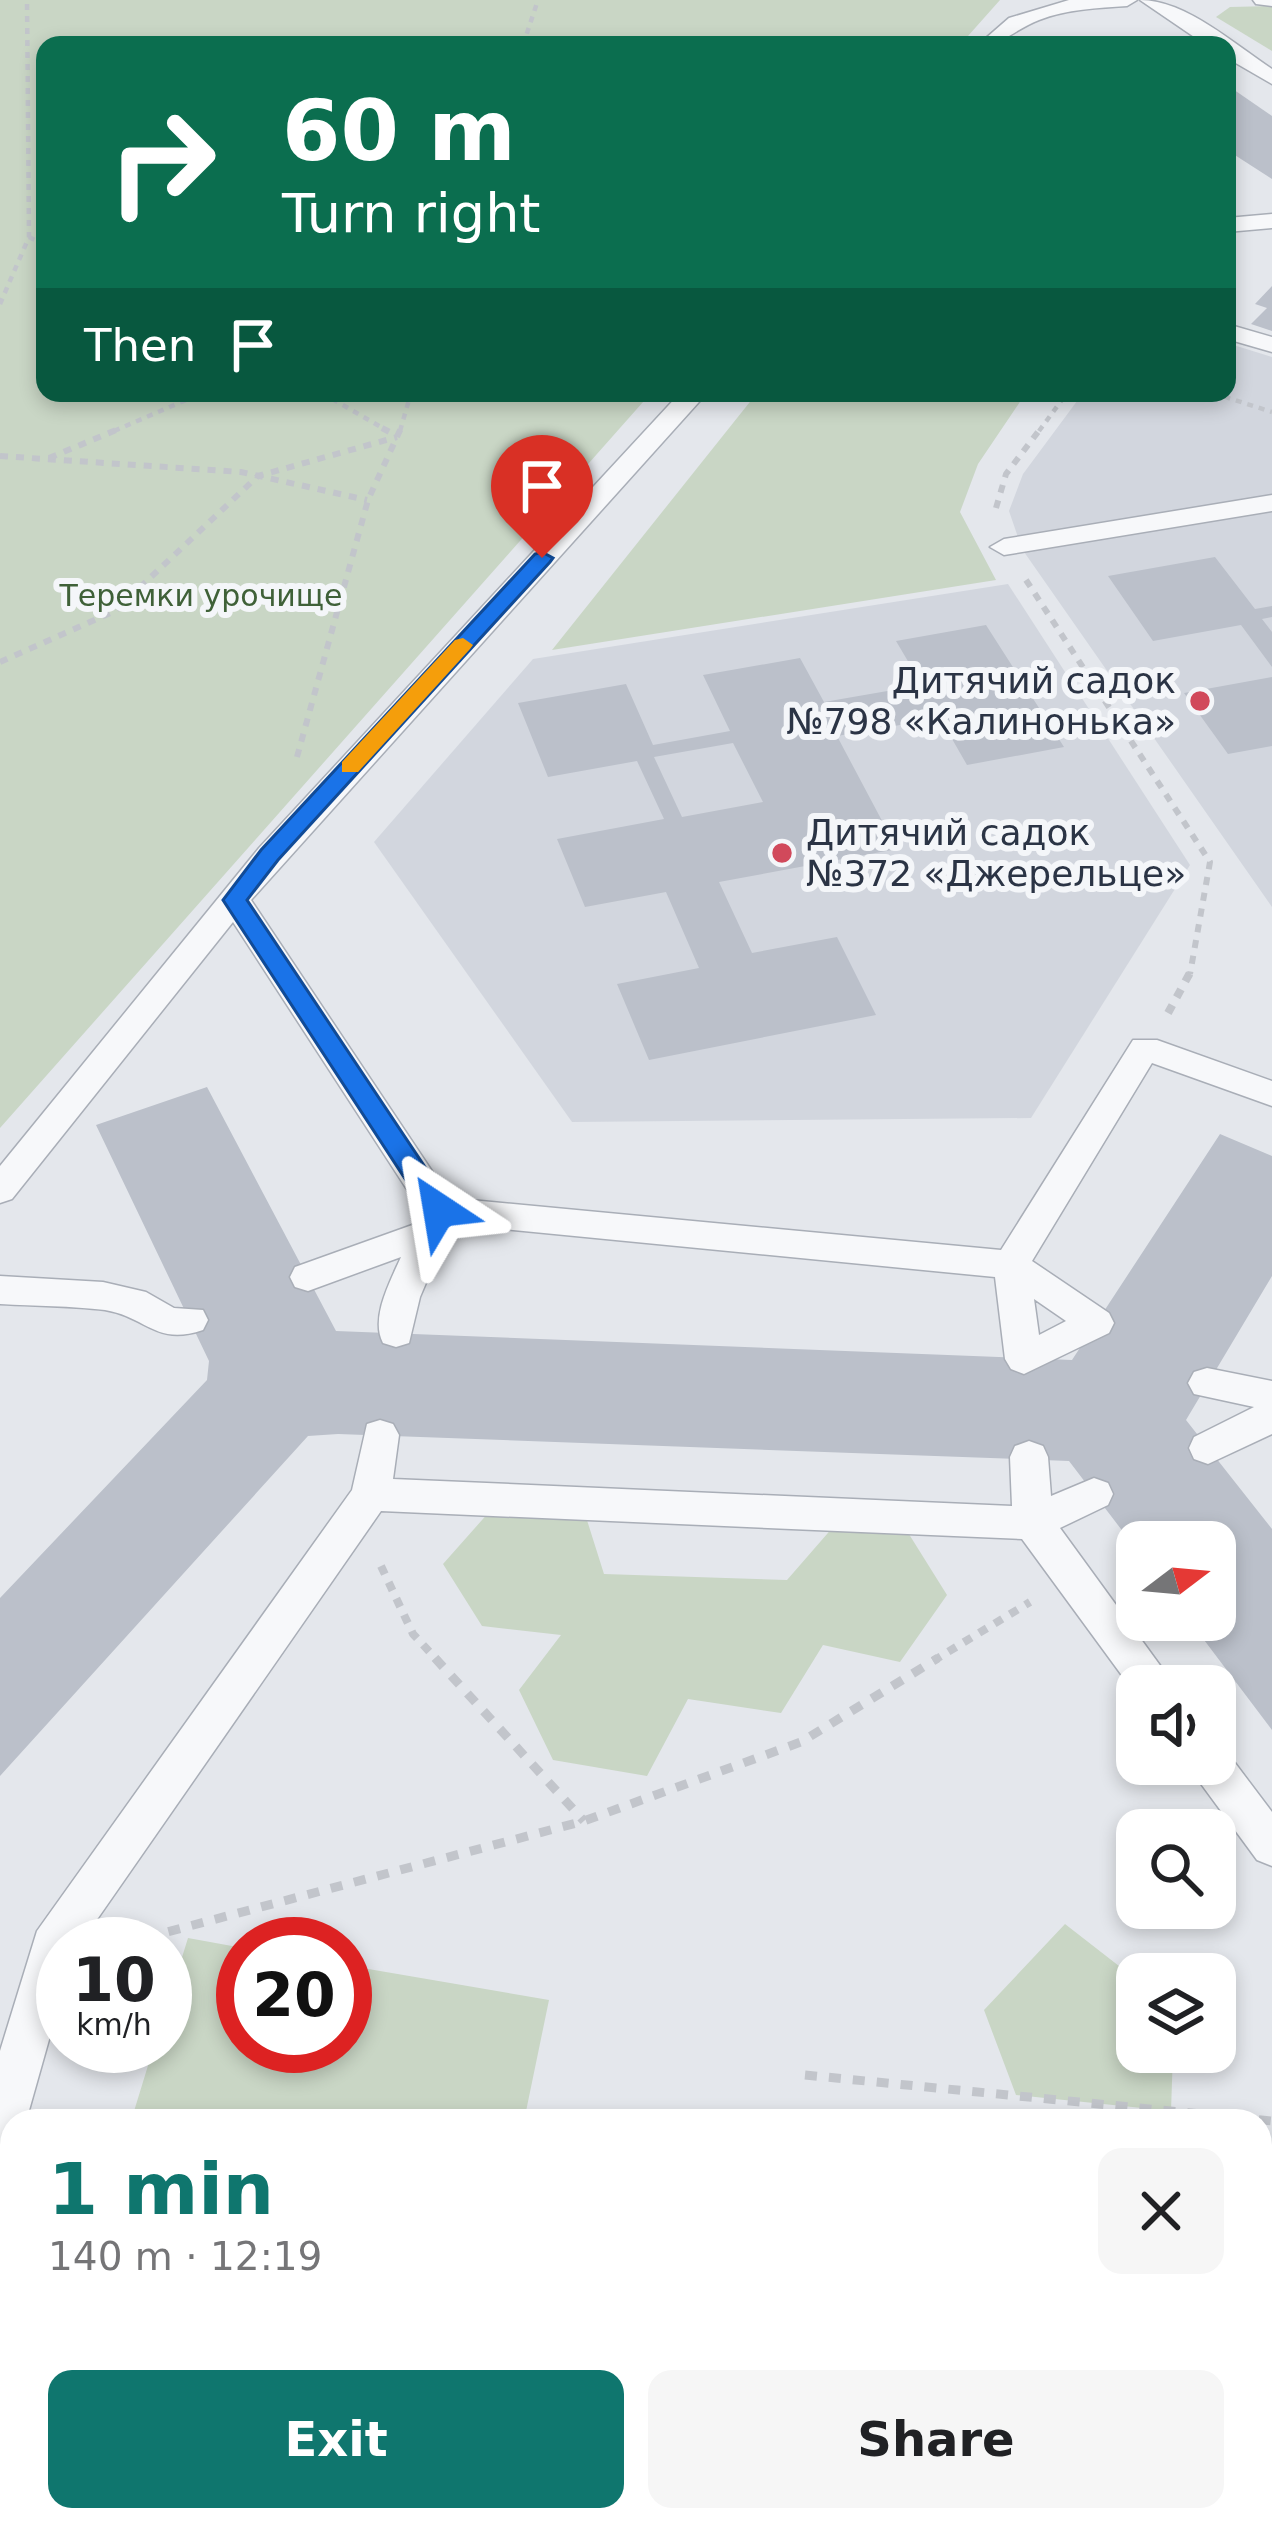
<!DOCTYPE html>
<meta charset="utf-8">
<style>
:root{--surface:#fff;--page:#f6f6f6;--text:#202124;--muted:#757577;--accent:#0f766e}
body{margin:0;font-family:"DejaVu Sans",sans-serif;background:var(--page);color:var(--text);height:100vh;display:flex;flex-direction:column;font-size:45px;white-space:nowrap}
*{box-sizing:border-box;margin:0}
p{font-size:39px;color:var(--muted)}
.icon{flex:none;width:66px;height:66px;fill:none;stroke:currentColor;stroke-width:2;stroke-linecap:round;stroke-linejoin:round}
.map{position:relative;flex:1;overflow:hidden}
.details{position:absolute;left:0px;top:2109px;width:1272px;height:423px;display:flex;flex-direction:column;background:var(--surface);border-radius:36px 36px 0 0;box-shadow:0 6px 18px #0003}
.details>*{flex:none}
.top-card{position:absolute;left:36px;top:36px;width:1200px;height:366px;border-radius:24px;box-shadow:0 6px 18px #0003;background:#0b6e4f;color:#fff;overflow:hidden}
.needle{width:78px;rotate:74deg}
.buttons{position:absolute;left:1116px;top:1521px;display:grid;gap:24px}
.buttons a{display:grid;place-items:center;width:120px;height:120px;border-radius:24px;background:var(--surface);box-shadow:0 6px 18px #0003;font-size:60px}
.speed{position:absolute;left:36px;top:1917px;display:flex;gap:24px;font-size:60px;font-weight:700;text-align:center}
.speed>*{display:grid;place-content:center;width:156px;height:156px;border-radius:50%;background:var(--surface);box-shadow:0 6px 18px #0003;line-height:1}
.speed small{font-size:30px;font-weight:400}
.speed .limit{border:18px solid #d22;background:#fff;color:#111}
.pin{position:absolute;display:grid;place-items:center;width:102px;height:102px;color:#fff;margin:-123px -51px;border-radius:50% 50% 50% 0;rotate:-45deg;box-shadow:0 0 12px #0007}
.pin .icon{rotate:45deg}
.me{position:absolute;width:132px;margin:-66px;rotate:327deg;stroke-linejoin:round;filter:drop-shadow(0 0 9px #0008)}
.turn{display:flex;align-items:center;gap:42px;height:252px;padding:0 48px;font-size:54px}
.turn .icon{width:156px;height:156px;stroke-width:2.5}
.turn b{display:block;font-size:84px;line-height:102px}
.then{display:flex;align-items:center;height:114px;padding:0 48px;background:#0003;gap:24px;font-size:45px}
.round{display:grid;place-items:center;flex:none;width:126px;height:126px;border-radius:24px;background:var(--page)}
.overview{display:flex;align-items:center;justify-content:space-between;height:204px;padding:0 48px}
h1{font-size:72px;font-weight:600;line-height:90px;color:var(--accent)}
.button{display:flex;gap:24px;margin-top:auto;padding:24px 48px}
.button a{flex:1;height:138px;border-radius:24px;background:var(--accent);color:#fff;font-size:48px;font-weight:600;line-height:138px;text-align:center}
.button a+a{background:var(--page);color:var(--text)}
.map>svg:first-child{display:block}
.built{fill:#d2d6de}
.green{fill:#c9d6c5}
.building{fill:#bbc0ca;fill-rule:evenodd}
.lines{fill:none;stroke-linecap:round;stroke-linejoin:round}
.service-casing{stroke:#a9aeb7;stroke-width:3}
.path-far3{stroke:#c2c5cb;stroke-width:4.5;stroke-dasharray:6 6;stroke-linecap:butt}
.path-far2{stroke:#c2c5cb;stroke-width:6;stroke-dasharray:8 8;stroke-linecap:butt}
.path-far1{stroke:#c2c5cb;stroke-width:8;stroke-dasharray:9 9;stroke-linecap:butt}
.path{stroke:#c2c5cb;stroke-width:9;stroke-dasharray:12 12;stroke-linecap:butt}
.service{fill:#f7f8fa;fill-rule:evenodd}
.route{fill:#1a73e8;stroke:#114b97;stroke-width:3}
.slow{fill:#f59e0b}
.poi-dot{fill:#d1495b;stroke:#f4f6f9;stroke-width:4.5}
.labels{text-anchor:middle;stroke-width:12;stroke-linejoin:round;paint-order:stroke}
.far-park-label{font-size:30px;fill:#3f6138;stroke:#f4f6f9}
.poi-label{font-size:36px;fill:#2b3445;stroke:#f4f6f9;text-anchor:end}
</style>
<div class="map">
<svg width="1272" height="2530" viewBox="0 0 1272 2530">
<rect width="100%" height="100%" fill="#e4e7ec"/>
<g class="built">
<polygon points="1227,343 1272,357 1272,907 1022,549 1009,511 1023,474 1083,393 1227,393"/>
<polygon points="1008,584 1190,865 1031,1118 572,1122 374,842 533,659"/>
</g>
<g class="green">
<polygon points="0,0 1000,0 960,45 45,45 45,393 651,393 0,1128"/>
<polygon points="1272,6 1272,51 1216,17 1230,7"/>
<polygon points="757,393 1026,393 978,464 960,512 996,580 552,650"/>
<polygon points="490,1511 586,1517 604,1574 787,1580 834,1526 907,1531 947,1595 900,1662 823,1645 781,1713 688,1699 647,1776 553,1760 519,1690 561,1635 482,1626 443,1564"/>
<polygon points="1065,1924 1137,1980 1137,2052 1173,2052 1171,2111 1016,2095 984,2010"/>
<polygon points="188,1938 243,1948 243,2046 345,2046 345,1965 549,2000 524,2121 131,2121 154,2046 165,2046 165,2012"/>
</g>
<g class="building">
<polygon points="1227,85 1272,116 1272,179 1227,150"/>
<polygon points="1272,286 1272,331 1251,324 1267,308 1255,304"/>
<polygon points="1215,557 1255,609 1272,606 1272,617 1262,619 1272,632 1272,667 1241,625 1153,641 1108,576"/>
<path d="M986,625L1064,747L967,765L940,718L837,736L897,849L719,882L752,953L837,937L876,1015L649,1060L617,984L699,968L666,892L585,907L557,839L664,819L637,761L548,777L518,703L626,684L653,745L730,731L703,675L800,658L824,702L922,685L896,641ZM733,743L763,802L682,817L654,757Z"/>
<polygon points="1272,677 1272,746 1228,754 1184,693"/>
<polygon points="207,1087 336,1331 1072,1360 1220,1134 1272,1156 1272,1276 1186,1420 1272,1529 1272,1730 1189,1620 1215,1620 1215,1542 1137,1542 1137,1550 1069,1461 338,1434 308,1436 0,1776 0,1598 207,1380 209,1361 96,1125"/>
</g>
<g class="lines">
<g class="service-casing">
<g id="service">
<path d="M1069,0H1137L1127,6C1098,8 1067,9 1039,20C1015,29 1004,45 978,45L1009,18Z"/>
<path d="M1140,0C1186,0 1234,44 1272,69V84L1227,58V45H1206Z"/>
<polygon points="1253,0 1272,0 1272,6 1256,4"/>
<polygon points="1272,214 1272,228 1227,232 1227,218"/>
<polygon points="1227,324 1272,337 1272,352 1227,339"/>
<path d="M680,393H707L251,900L450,1198L1001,1250L1133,1040H1157L1272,1081V1106L1152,1063L1032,1261L1109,1313L1114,1323L1109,1333L1024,1374L1011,1369L1005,1359L995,1277L451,1224L420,1297L409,1343L396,1347L383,1343C370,1318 390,1282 401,1257L308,1291L295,1287L290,1277L295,1267L415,1224L421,1211L233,922L12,1199L0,1203V1166L259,848ZM1034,1299L1066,1321L1039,1335Z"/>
<polygon points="1272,495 1272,511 1004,555 990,547 1004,539"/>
<path d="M0,1276L103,1282L146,1292L174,1308L203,1310L208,1320L203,1330C155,1346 147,1317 105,1310C71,1306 35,1306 0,1304Z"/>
<polygon points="1207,1368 1272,1381 1272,1434 1208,1464 1194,1459 1189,1448 1194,1437 1254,1407 1194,1394 1188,1383 1194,1372"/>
<polygon points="380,1420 393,1424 399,1435 393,1479 1012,1506 1010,1457 1015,1446 1029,1441 1043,1446 1048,1457 1051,1496 1094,1478 1108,1483 1113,1494 1108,1505 1060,1528 1175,1686 1137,1686 1137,1696 1022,1539 381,1511 80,1944 63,1944 63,1990 26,2121 12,2121 12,2149 0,2154 0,2051 37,1931 352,1490 367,1424"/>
<polygon points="1215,1747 1226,1751 1272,1812 1272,1866 1257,1860 1196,1777 1190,1764 1215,1764"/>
<polygon points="0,2265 12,2269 12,2317 0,2313"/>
<polygon points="848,2520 934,2520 938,2530 852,2530"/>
</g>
</g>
<g class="path-far3">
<polyline points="523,45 538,0"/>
<polyline points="29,237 45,245"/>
<polyline points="0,304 29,237 27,0"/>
<polyline points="322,393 388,431"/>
<polyline points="1213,393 1272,412"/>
<polyline points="114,431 202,393"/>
<polyline points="400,431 411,393"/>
<polyline points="1039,431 1067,393"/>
</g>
<g class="path-far2">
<polyline points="382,428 397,436"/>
<polyline points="0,456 241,472 367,500"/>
<polyline points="49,458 121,428"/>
<polyline points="996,508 1006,474 1041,428"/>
<polyline points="1026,580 1210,862 1190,974"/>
<polyline points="0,662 115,611 258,476 397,437"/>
<polyline points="297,757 368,500 401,428"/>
</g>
<g class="path-far1">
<polyline points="1168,1013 1191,971"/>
<polyline points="381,1566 413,1634 438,1661"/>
<polyline points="933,1661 1030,1602"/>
</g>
<g class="path">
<polyline points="435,1658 584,1821"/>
<polyline points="122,1944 584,1821 801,1742 938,1658"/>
<polyline points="805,2075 1272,2121"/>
</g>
<use href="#service" class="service"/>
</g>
<polygon class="route" points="542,552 553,558 550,562 278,860 247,900 449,1203 453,1210 449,1217 430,1217 223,900 261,850 535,554"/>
<polygon class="slow" points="463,638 473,645 470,649 358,772 342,772 342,762 455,640"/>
<g class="poi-dot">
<circle cx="1200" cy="701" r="12"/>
<circle cx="782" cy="853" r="12"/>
</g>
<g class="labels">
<g class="far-park-label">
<text x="201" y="606">Теремки урочище</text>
</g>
<g class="poi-label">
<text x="1176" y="693">Дитячий садок<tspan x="1176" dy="41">№798 «Калинонька»</tspan></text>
<text x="806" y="845" text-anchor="start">Дитячий садок<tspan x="806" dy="41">№372 «Джерельце»</tspan></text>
</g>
</g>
</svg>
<div class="buttons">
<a><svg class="needle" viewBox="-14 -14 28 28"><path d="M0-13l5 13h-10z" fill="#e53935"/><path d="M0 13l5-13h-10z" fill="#757577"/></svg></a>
<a><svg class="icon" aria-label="sound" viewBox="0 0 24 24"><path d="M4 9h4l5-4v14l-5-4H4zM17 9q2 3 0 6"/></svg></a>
<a><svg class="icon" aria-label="search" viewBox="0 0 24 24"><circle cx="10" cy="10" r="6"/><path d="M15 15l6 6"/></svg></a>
<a><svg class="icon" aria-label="layers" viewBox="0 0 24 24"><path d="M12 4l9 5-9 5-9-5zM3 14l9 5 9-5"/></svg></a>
</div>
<div class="speed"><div>10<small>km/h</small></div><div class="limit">20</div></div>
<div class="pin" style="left:542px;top:558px;background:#d93025"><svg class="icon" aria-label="arrive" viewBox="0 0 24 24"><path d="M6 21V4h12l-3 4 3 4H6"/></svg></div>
<svg class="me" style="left:439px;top:1210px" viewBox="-20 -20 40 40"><path d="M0-17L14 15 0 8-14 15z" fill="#1a73e8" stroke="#fff" stroke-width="4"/></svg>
<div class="top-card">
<div class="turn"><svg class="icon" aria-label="right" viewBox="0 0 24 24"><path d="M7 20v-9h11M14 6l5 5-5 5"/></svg><div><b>60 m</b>Turn right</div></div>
<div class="then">Then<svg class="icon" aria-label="arrive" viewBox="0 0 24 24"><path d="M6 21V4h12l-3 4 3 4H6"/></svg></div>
</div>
<section class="details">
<div class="overview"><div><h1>1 min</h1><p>140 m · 12:19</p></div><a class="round"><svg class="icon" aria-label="close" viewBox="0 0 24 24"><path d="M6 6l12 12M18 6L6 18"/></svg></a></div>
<div class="button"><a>Exit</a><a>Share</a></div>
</section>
</div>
